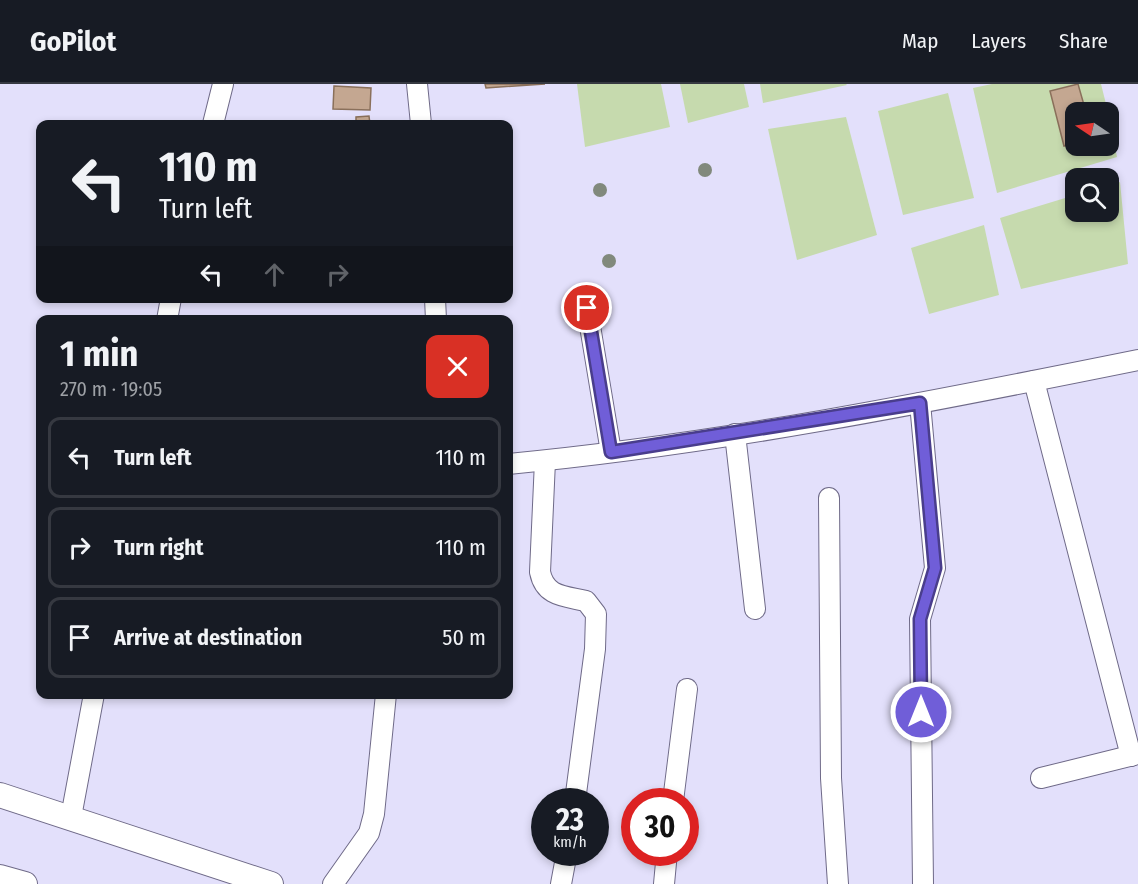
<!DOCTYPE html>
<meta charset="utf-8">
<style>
:root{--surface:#171b24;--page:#242831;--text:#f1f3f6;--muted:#9ea1a6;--line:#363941}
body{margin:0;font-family:"Fira Sans Condensed",sans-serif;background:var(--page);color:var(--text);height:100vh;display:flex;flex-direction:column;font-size:22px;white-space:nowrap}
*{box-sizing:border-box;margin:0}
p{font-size:20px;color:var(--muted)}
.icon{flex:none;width:33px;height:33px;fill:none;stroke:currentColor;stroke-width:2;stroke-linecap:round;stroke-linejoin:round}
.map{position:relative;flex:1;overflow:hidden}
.sheet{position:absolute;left:36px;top:231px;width:477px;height:384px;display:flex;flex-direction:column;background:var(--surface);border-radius:12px;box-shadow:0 3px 9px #0003}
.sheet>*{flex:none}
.hud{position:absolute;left:36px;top:36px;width:477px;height:183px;border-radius:12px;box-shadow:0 3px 9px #0003;background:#171b24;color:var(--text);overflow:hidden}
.needle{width:39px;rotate:283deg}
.fabs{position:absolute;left:1065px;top:18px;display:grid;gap:12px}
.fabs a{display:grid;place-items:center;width:54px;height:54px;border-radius:12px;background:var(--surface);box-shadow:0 3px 9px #0003;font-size:30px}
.speed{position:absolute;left:531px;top:704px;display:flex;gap:12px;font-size:30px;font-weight:700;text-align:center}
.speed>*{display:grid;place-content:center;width:78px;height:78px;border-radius:50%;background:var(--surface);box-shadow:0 3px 9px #0003;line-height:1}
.speed small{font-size:15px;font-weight:400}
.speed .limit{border:9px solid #d22;background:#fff;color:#111}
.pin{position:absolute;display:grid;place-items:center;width:51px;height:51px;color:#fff;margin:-26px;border:3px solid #fff;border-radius:50%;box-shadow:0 2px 6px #0007}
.me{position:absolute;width:66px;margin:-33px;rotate:0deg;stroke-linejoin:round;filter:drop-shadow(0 0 4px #0008)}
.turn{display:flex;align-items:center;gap:21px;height:126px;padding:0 24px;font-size:27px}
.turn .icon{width:78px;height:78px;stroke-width:2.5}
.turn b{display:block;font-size:42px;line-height:51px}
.lanes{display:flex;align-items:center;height:57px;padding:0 24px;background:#0003;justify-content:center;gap:30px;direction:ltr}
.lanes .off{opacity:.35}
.round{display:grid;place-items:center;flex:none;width:63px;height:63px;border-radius:12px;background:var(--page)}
.overview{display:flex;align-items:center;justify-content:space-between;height:102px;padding:0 24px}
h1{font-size:36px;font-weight:700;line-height:45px}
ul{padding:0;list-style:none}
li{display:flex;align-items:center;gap:18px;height:81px;margin:0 12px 9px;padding:0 12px;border:3px solid var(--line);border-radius:12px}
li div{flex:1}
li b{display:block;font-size:22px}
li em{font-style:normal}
header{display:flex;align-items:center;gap:36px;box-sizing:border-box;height:84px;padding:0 30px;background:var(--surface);border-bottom:2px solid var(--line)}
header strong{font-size:28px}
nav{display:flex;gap:33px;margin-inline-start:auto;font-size:21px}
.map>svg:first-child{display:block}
.green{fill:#c6daae}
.building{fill:#c4a791;stroke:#8a705b;stroke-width:1.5}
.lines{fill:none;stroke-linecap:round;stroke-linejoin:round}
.minor-casing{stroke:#6f6a88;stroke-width:22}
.tertiary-casing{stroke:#6f6a88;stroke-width:26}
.minor{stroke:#fff;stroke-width:20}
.tertiary{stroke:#fff;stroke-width:24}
.tree{fill:#81897c}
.route-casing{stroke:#493d8c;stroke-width:15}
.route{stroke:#705ed8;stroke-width:10}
</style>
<header>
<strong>GoPilot</strong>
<nav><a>Map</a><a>Layers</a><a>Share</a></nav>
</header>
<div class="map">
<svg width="1138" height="800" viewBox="0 0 1138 800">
<rect width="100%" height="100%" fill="#e3e0fb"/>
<g class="green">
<polygon points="577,0 661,0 670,43 585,63"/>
<polygon points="680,0 744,0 749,23 688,39"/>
<polygon points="760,0 846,0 847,1 763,19"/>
<polygon points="992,0 1076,0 1050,7 1064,62 1075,59 1076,62 1108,62 1109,33 1117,73 997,109 973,4"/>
<polygon points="1078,0 1101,0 1108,28 1086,28"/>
<polygon points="948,9 974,114 903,131 878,27"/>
<polygon points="846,33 877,151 797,176 768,45"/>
<polygon points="1120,98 1128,180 1021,205 1000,134 1075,111 1076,128 1108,128 1109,102"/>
<polygon points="984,141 999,211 929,230 911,164"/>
</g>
<g class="building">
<polygon points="485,0 545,0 486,4"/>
<polygon points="1078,0 1086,28 1076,28 1076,59 1064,62 1050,7"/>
<polygon points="334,2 371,4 370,26 333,25"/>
<polygon points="369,32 370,40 356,40 356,33"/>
</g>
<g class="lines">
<g class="minor-casing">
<g id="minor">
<polyline points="417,0 421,40"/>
<polyline points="213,40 223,0"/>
<polyline points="435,214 436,236"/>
<polyline points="587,224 611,368"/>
<polyline points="167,236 171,214"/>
<polyline points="1034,297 1131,672"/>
<polyline points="920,319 935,484 920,535 923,800"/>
<polyline points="735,350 755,525"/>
<path d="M545,377L540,488C545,513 565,512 586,517L596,530L595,565L575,717"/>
<path d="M508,380C720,360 930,318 1138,276"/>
<polyline points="829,414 831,694 838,800"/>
<polyline points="1041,694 1138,670"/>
<polyline points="673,717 687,605"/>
<polyline points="71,733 94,610"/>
<polyline points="333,800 369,749 374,730 386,610"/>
<polyline points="561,800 567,768"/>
<polyline points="664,800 667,768"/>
</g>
</g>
<g class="tertiary-casing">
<g id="tertiary">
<polyline points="0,711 271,800"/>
<polyline points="0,793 25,800"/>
</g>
</g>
<use href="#minor" class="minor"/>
<use href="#tertiary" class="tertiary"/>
</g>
<g class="tree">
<circle cx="705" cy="86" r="7"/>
<circle cx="600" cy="106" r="7"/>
<circle cx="609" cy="177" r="7"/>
</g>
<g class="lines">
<g class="route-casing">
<polyline id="route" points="587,224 611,368 920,319 935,484 920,535 921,628"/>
</g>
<use href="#route" class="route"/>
</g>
</svg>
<div class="fabs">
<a><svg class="needle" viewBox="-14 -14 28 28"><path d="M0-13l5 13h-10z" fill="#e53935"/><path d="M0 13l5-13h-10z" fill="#9ea1a6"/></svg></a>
<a><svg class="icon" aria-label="search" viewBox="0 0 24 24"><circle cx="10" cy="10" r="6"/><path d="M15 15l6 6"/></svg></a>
</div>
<div class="speed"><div>23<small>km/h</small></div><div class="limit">30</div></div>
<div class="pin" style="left:587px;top:224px;background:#d93025"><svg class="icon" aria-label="arrive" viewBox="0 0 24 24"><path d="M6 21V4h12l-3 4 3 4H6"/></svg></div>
<svg class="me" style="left:921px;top:628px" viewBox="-20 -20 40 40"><circle r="17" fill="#705ed8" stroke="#fff" stroke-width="3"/><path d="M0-11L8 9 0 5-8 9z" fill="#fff"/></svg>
<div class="hud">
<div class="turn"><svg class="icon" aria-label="left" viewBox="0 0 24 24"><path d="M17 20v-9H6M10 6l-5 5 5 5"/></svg><div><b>110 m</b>Turn left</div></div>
<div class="lanes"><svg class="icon" aria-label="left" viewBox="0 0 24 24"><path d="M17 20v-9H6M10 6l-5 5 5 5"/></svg><svg class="icon off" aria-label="ahead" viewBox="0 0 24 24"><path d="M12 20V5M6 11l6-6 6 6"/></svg><svg class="icon off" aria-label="right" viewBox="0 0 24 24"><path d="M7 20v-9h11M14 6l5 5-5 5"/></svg></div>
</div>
<section class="sheet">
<div class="overview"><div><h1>1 min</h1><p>270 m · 19:05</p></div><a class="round" style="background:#d93025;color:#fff"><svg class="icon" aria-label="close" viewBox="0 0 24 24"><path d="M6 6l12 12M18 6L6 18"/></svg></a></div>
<ul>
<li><svg class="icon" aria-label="left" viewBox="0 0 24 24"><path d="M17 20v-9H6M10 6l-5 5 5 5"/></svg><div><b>Turn left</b></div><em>110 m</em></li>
<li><svg class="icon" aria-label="right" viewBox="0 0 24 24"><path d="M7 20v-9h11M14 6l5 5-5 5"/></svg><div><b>Turn right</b></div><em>110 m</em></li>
<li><svg class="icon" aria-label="arrive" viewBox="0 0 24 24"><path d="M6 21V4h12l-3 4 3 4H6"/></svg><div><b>Arrive at destination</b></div><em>50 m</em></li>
</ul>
</section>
</div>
